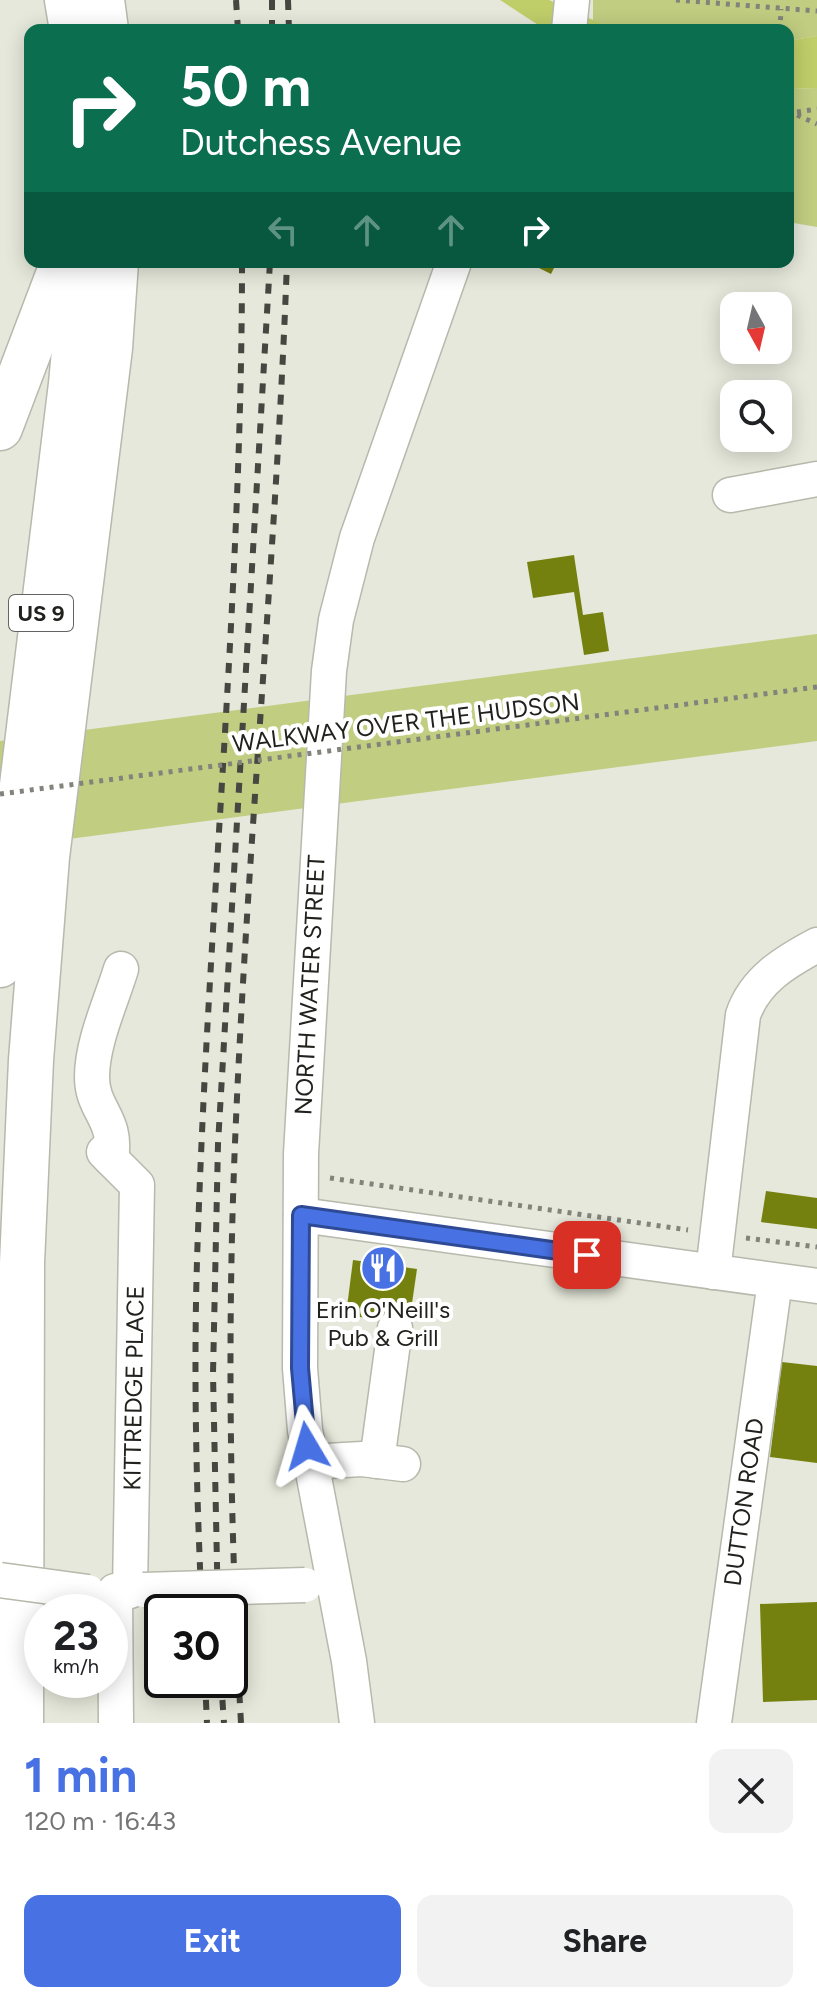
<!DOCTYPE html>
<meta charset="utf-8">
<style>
:root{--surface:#fff;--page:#f2f2f2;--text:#202124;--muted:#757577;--accent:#4872e4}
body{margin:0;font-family:Figtree,sans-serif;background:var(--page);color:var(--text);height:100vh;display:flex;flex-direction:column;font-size:30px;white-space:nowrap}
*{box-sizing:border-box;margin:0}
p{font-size:26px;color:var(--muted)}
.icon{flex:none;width:44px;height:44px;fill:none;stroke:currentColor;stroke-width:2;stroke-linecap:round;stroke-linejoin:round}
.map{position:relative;height:1723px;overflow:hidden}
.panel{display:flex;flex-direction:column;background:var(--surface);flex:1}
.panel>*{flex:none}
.top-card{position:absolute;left:24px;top:24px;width:770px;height:244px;border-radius:16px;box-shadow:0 4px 20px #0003;background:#0b6e4f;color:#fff;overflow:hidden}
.needle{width:52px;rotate:172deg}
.tools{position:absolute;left:720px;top:292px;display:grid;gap:16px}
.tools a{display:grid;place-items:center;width:72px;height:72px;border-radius:16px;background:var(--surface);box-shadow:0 4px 20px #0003;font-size:40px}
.speed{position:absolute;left:24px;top:1594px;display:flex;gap:16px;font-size:40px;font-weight:700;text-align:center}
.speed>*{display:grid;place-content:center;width:104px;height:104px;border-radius:50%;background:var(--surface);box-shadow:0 4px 20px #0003;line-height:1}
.speed small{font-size:20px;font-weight:400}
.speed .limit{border:4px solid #111;border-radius:12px;background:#fff;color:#111}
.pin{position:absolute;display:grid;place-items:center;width:68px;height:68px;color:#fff;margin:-34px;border-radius:16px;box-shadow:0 4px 12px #0006}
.me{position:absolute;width:88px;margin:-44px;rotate:353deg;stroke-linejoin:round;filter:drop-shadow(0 0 6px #0008)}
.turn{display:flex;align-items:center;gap:28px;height:168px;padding:0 24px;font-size:36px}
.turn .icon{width:104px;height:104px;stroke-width:2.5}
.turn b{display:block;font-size:56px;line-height:68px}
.lanes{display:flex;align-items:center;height:76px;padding:0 24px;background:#0003;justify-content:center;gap:40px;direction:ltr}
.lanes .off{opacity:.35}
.round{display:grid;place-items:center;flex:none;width:84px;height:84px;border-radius:16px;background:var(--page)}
.overview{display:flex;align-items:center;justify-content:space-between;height:136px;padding:0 24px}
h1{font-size:48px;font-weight:700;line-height:60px;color:var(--accent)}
.action{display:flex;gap:16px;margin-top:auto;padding:16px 24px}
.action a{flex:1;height:92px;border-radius:16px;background:var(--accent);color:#fff;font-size:32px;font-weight:700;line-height:92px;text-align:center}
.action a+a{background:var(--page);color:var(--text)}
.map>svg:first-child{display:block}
.green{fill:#c1cd80}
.water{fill:#bfce69}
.building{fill:#75810f}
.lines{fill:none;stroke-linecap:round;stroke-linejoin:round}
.minor-casing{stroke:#b6b9ac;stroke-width:37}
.highway-casing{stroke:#b6b9ac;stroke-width:47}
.path{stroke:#82847b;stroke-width:5;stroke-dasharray:4 6;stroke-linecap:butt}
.minor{stroke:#fff;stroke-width:34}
.highway{stroke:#fff;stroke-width:44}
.rail{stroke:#454740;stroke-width:6;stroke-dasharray:10 10;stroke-linecap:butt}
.minor-bridge-casing{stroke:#b6b9ac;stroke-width:37;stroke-linecap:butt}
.path-bridge{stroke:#82847b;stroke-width:5;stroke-dasharray:4 6;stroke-linecap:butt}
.minor-bridge{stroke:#fff;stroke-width:34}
.route-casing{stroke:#2f4a94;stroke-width:20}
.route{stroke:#4872e4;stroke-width:14}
.labels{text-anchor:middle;stroke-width:8;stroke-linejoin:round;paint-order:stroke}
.shield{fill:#fff;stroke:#646461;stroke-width:2}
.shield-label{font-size:22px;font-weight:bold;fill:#21221d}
.street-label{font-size:24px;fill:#21221d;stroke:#fff}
.poi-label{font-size:24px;fill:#21221d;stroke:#fff}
</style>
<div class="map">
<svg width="817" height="1723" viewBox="0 0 817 1723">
<rect width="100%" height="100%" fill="#e5e8da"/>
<g class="green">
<polygon points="593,0 817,0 817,36 788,41 788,30 615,30 593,21"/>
<polygon points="817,88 817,227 788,222 788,89"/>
<polygon points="817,634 817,741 0,848 0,741"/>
</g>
<g class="water">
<polygon points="500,0 549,0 615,30 546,30"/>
<polygon points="817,36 817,88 788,89 788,41"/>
</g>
<g class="building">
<polygon points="527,262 557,262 551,274"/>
<polygon points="574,555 583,615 603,612 609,651 584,655 574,592 533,598 527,562"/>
<polygon points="766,1191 817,1198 817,1229 761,1222"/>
<polygon points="353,1260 417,1269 409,1324 346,1315"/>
<polygon points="782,1362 817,1366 817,1463 770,1457"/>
<polygon points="817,1602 817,1700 763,1702 760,1604"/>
</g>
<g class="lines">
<g class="minor-casing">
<g id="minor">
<polyline points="569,30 572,0"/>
<polyline points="730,495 817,479"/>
<polyline points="104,1152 137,1185 130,1591"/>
<path d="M111,1159C118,1118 92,1111 92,1077C92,1042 111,1002 121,969"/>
<polyline points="301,1215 817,1286"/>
<path d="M713,1272L743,1015C755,980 785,962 817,945"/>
<polyline points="377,1461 395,1328"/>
<polyline points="310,1462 362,1459 403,1464"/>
<polyline points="115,1591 116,1723"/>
<polyline points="357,1723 349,1661 305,1430 300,1368 301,1154 329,671 336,620 357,538 454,262"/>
<polyline points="714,1723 775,1281"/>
</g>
</g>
<g class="highway-casing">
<g id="highway">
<polyline points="67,0 72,30"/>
<polyline points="102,0 106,30"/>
<polyline points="0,428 63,262"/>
<polyline points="0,965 71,384 82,262"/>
<polyline points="21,1723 22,1263 31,1060 47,857 110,348 116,262"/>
</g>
</g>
<g class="path">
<polyline points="676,0 817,11"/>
<polyline points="780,30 781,9"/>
<polyline points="788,111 817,124"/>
<polyline points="797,112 817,109"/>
<polyline points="330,1178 688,1230"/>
<polyline points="746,1238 817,1247"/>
</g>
<use href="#minor" class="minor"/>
<use href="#highway" class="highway"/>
<g class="rail">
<polyline points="236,0 238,30"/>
<polyline points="272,0 272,30"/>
<polyline points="288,0 289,30"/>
<path d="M202,1612C196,1486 193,1358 198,1232C209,908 242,586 242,262"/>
<polyline points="218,1612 213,1374 218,1144 270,262"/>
<polyline points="205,1680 207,1723"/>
<polyline points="221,1680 224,1723"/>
<path d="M241,1723C230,1530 227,1336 235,1143C247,849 276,556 287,262"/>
</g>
<g class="minor-bridge-casing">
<g id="minor-bridge">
<polyline points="0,1580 88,1592"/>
<polyline points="143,1590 305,1585"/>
</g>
</g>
<polyline class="path-bridge" points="0,794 817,687"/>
<use href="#minor-bridge" class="minor-bridge"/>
</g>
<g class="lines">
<g class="route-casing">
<polyline id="route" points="307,1446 300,1368 301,1215 587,1255"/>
</g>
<use href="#route" class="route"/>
</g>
<defs>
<g id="restaurant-disc" transform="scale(2.3)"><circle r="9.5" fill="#4872e4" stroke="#fff"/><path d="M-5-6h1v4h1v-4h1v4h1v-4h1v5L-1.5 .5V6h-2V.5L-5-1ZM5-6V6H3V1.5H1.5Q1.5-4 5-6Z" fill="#fff"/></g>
</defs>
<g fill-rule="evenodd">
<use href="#restaurant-disc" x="383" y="1268"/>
</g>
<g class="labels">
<rect class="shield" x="9" y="595" width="64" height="36" rx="6"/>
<g class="shield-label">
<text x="41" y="621">US 9</text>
</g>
<g class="street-label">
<text transform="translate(406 723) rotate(-7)" y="8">WALKWAY OVER THE HUDSON</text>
<text transform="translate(310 985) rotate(-87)" y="8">NORTH WATER STREET</text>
<text transform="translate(134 1388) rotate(-89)" y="8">KITTREDGE PLACE</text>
<text transform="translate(744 1502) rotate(-82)" y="8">DUTTON ROAD</text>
</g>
<g class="poi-label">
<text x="383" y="1318">Erin O'Neill's<tspan x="383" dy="28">Pub &amp; Grill</tspan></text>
</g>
</g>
</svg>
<div class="tools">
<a><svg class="needle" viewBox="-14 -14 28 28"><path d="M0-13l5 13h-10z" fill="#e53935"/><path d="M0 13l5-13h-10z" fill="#757577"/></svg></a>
<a><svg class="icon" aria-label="search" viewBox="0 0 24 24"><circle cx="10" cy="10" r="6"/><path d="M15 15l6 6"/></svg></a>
</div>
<div class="speed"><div>23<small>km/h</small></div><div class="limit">30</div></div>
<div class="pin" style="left:587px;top:1255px;background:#d93025"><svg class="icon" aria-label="arrive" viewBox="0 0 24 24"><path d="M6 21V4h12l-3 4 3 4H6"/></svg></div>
<svg class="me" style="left:307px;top:1446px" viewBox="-20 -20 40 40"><path d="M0-17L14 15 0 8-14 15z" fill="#4872e4" stroke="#fff" stroke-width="4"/></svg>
<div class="top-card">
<div class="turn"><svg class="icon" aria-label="right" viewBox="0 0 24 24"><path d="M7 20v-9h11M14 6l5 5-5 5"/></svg><div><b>50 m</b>Dutchess Avenue</div></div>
<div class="lanes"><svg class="icon off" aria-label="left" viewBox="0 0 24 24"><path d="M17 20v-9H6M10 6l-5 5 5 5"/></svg><svg class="icon off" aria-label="ahead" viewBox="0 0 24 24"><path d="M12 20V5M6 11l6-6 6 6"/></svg><svg class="icon off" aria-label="ahead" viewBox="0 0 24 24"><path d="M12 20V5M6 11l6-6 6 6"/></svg><svg class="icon" aria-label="right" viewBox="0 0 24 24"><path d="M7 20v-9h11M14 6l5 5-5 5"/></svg></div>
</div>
</div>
<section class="panel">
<div class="overview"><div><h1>1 min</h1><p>120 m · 16:43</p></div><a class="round"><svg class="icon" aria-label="close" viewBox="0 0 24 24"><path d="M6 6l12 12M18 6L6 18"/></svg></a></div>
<div class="action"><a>Exit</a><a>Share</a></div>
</section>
